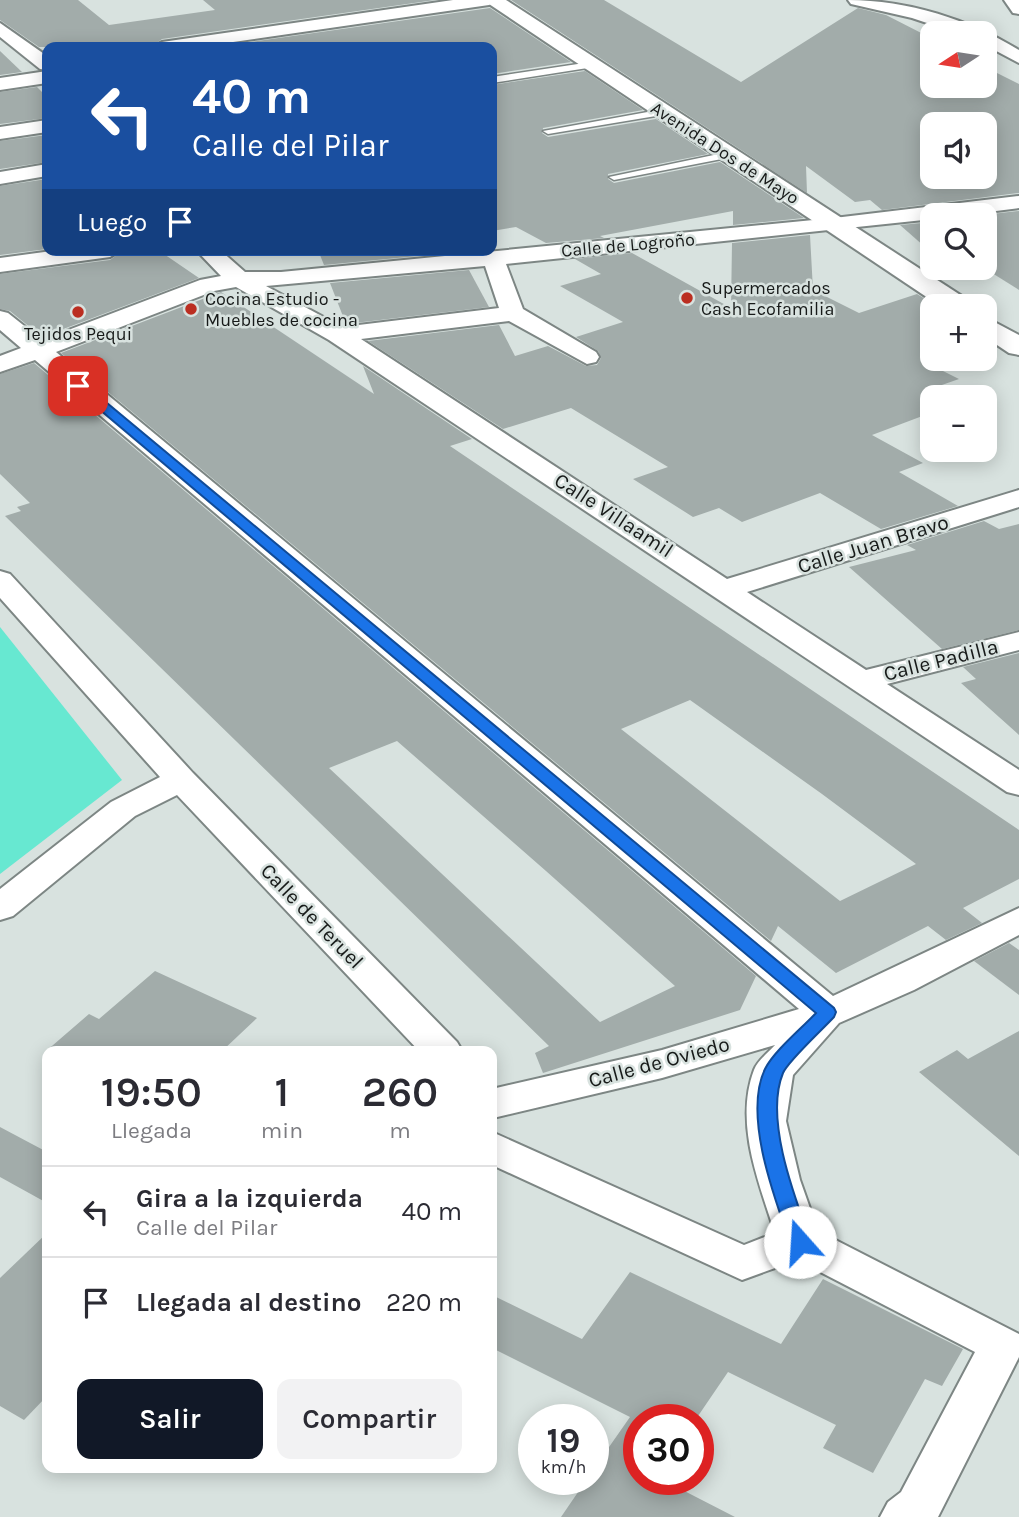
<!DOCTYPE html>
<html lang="es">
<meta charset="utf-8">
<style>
:root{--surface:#fff;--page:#f2f2f3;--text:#2b2b33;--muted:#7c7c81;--line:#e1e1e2;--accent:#111827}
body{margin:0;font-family:Karla,sans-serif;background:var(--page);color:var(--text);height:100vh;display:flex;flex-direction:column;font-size:26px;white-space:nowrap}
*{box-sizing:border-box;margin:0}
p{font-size:23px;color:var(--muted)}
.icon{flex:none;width:38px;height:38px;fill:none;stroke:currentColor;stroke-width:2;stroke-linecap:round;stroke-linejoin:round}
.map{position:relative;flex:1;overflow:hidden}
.drawer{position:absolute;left:42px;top:1046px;width:455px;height:427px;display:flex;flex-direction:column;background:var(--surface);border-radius:14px;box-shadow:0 4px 18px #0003}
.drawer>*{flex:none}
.hud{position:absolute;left:42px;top:42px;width:455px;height:214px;border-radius:14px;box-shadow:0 4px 18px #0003;background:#1a4fa0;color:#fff;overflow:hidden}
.needle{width:46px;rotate:258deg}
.buttons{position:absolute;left:920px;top:21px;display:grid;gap:14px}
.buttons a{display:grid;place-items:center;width:77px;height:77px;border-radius:14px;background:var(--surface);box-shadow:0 4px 18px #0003;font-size:35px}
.speed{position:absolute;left:518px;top:1404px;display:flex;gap:14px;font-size:35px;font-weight:700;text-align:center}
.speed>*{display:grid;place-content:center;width:91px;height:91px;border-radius:50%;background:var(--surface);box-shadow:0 4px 18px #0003;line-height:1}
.speed small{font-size:18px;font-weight:400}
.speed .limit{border:10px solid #d22;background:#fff;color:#111}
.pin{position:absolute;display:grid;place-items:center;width:60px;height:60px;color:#fff;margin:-30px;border-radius:14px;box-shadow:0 4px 10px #0006}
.me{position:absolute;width:77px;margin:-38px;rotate:341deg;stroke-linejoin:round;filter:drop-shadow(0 0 5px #0008)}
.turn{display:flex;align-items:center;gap:24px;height:147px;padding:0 35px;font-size:32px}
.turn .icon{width:91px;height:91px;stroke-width:2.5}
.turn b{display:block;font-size:49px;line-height:60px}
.then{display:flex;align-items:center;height:66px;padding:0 35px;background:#0003;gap:14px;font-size:26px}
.eta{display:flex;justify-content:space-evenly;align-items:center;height:119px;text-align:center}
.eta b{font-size:42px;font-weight:600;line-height:49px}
.button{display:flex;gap:14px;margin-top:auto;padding:14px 35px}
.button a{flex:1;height:80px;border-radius:14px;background:var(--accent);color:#fff;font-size:28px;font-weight:600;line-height:80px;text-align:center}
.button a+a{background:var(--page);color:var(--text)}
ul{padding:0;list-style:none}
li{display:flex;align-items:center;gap:21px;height:91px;padding:0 35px;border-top:2px solid var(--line)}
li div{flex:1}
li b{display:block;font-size:26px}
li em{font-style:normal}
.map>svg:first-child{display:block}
.green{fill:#67e8d1}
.building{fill:#a2acaa;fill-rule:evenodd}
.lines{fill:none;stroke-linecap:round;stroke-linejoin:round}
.service-casing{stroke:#7d8684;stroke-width:3}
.minor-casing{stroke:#7d8684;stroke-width:4}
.tertiary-casing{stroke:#7d8684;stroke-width:4}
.service{fill:#fff;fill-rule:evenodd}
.minor{fill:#fff;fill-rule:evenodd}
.tertiary{fill:#fff;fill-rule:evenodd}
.route{fill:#1a73e8;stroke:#114b97;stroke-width:2}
.poi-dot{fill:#bb2e21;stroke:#d8e2df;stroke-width:2.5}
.labels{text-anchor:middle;stroke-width:5;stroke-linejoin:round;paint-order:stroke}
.far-street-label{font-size:18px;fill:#171a19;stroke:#d8e2df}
.far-poi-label{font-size:18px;fill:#171a19;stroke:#d8e2df;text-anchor:start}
.street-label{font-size:21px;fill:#171a19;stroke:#d8e2df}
</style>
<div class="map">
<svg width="1019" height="1517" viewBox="0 0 1019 1517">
<rect width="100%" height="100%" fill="#d8e2df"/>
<polygon class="green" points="0,627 122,780 0,874"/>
<g class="building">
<polygon points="0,0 78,0 109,25 215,10 203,0 435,0 162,39 151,47 39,47 0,20"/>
<path d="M511,0H604L741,82L858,8L886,15L933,39V86H985V67L1019,84V193L882,210L870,200L855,202L806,166L807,193ZM933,124H985V177H933Z"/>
<polygon points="490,8 571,62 492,74 492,47 215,47"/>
<polygon points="0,51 22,72 0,75"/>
<polygon points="585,71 643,110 543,128 542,133 548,137 656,119 708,154 608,174 608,179 614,183 720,162 804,218 733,225 733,211 600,236 604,238 546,243 516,227 492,231 492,85"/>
<polygon points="37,87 47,97 47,118 0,124 0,92"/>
<polygon points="47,135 47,162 0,169 0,141"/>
<polygon points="47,179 47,249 0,255 0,186"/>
<polygon points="1019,211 1019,290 984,268 983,215"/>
<polygon points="933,222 933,254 900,225"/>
<polygon points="810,235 813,290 859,313 917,294 933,304 933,366 959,379 939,386 961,397 933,397 933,412 872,435 923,463 899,472 958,506 881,529 820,493 742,522 719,508 693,517 633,479 668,467 571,408 503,429 368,341 499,325 515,356 548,346 586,366 597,365 601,358 598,351 576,337 623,322 560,286 601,274 575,259 632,253 731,308 732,243"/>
<polygon points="124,250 158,250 199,278 42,337 10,311 0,309 0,274 110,260"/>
<polygon points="318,250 458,250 459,252 324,265"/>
<polygon points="469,270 489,307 346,324 330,283"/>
<path d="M221,292L374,394L363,366L472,439L450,446L1019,830V879L963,908L982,923L946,940L928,926L836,973L778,926L771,941L61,353ZM690,700L822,794L916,864L840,901L621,729Z"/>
<path d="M34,363L756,976L740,1010L543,1073L535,1053L549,1046L5,516L21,511L17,507L30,503L0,474V374ZM397,741L546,871L675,986L600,1022L329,768Z"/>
<polygon points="984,521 999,529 1019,524 1019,630 942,649 849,567 916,550 907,545"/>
<polygon points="1019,653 1019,735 961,683 976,679 963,667"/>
<polygon points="1009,943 1019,950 1019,995 974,961"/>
<polygon points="155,971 257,1018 221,1052 45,1052 89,1014 99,1019"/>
<polygon points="1019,1031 1019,1156 919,1072 957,1050 968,1059"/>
<polygon points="0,1127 47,1152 47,1203 0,1177"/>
<polygon points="47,1233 47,1396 24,1420 0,1406 0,1278"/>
<polygon points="630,1272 781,1344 823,1279 963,1349 942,1386 925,1379 873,1473 823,1448 836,1425 728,1372 696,1419 639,1419 639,1479 661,1479 735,1517 561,1517 587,1479 593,1479 593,1470 630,1417 492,1348 492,1295 582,1339"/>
</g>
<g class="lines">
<g class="service-casing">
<g id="service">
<polygon points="591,62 594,63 594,67 492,83 492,77"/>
<polygon points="664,109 668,110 668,114 548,134 543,131"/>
<polygon points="728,152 732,153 732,157 614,180 609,177"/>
</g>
</g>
<g class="minor-casing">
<g id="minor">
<polygon points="453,0 498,0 489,5 198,47 153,47 162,42"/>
<path d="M848,0C908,0 970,20 1019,50V63L985,45V33H957L912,18L851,4Z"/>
<polygon points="1004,0 1019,0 1019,14 1013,13"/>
<polygon points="0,23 47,56 47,70 40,69 0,37"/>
<polygon points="47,71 47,83 0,90 0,78"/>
<polygon points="47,120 47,132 0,139 0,127"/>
<polygon points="47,164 47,176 0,184 0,172"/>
<path d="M1019,196V208L964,215H933V219L506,264L523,309L596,352L599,357L596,362L587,364L509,321L361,339L727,579L1019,490V507L747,592L866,670L1019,632V650L887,684L1019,770V795L1007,792L329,340L236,287L214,291L56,352L833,996L1019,908V935L914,990L839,1023L793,1075L786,1121L800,1180L818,1231L1019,1334V1357L938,1517H880L888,1502L901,1492L975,1352L797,1260L742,1280L492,1165V1132L744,1245L775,1233C759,1183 734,1123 754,1070C758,1060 768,1053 775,1045L662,1078L493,1118L492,1089L662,1050L799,1009L35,360L0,372V356L21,348L0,330V311L8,313L42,340L200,280L221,276L196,250H220L245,272H281L834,218ZM485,266L499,308L342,327L266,286Z"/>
<polygon points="59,250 121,250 110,257 0,272 0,258"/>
<polygon points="0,571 10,574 193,773 457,1042 463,1052 420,1052 177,795 135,816 13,916 0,920 0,889 111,802 160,777 0,598"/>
</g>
</g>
<g class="tertiary-casing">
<g id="tertiary">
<polygon points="483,0 506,0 968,300 972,306 940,306"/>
<polygon points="985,317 1019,335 1019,355 1009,353 985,337"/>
</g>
</g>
<use href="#service" class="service"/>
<use href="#minor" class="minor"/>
<use href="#tertiary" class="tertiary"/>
</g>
<path class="route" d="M74,383H83L834,1008L836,1012L834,1017C823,1029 788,1061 783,1073C764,1119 795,1198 811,1242L808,1248H793L790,1242C774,1197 743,1115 765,1069C774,1051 802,1028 816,1013L74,388Z"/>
<g class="poi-dot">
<circle cx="687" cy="298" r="7"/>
<circle cx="191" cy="309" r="7"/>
<circle cx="78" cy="312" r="7"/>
</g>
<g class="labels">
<g class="far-street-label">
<text transform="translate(725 153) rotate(33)" y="6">Avenida Dos de Mayo</text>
<text transform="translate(628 245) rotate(-5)" y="6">Calle de Logroño</text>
</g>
<g class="far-poi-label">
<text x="701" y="294">Supermercados<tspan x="701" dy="21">Cash Ecofamilia</tspan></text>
<text x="205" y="305">Cocina Estudio -<tspan x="205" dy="21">Muebles de cocina</tspan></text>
<text x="78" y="340" text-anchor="middle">Tejidos Pequi</text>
</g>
<g class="street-label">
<text transform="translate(614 515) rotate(33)" y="7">Calle Villaamil</text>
<text transform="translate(873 544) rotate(-17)" y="7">Calle Juan Bravo</text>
<text transform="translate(941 660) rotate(-14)" y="7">Calle Padilla</text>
<text transform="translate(312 916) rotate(46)" y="7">Calle de Teruel</text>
<text transform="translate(659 1062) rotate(-15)" y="7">Calle de Oviedo</text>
</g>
</g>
</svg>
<div class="buttons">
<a><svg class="needle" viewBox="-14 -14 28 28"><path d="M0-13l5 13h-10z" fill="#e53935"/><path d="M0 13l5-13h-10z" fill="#7c7c81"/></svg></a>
<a><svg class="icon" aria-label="sound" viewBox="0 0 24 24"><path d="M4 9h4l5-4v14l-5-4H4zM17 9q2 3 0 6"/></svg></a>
<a><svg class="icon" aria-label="search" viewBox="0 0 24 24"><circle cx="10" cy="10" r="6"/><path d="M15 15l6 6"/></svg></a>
<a>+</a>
<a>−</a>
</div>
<div class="speed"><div>19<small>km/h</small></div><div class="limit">30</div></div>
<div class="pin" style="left:78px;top:386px;background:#d93025"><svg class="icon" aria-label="arrive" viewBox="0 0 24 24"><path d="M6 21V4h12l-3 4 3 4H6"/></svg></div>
<svg class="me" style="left:800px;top:1242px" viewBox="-20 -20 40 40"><circle r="19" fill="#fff"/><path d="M0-13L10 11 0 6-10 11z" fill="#1a73e8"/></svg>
<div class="hud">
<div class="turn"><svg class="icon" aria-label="left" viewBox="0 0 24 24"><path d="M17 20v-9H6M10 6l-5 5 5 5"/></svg><div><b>40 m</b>Calle del Pilar</div></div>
<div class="then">Luego<svg class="icon" aria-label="arrive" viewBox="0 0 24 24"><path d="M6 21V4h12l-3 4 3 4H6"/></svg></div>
</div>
<section class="drawer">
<div class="eta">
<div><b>19:50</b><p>Llegada</p></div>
<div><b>1</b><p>min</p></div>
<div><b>260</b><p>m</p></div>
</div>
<ul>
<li><svg class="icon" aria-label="left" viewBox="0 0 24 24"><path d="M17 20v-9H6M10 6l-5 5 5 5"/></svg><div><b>Gira a la izquierda</b><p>Calle del Pilar</p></div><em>40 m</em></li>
<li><svg class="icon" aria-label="arrive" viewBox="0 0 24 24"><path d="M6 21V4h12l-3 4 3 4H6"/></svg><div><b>Llegada al destino</b></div><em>220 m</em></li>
</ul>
<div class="button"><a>Salir</a><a>Compartir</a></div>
</section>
</div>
